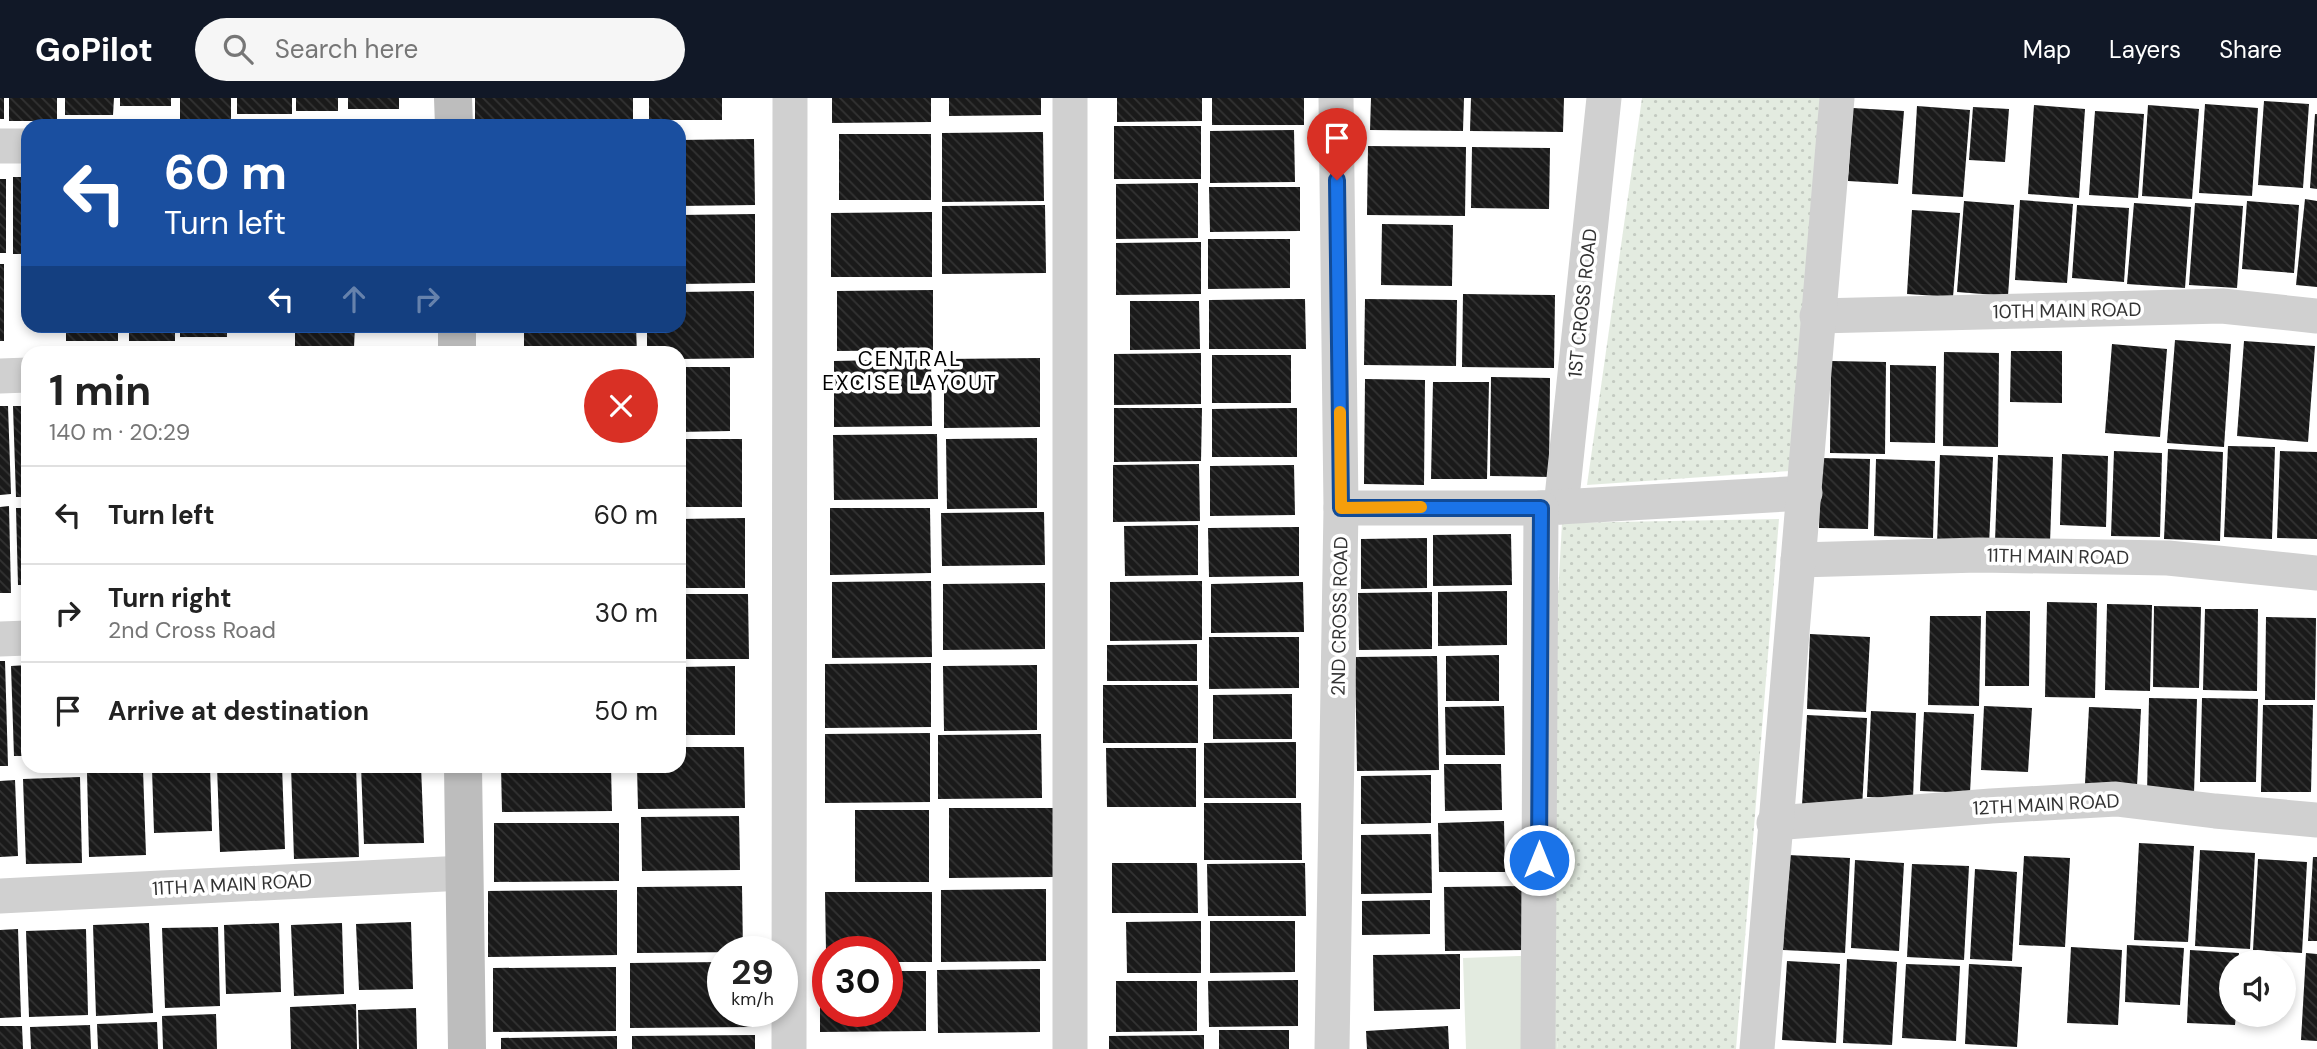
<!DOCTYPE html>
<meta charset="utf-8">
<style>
:root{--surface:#fff;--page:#f6f6f6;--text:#222;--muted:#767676;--line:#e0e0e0;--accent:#111827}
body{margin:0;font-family:"DM Sans",sans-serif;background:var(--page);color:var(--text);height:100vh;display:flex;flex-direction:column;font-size:26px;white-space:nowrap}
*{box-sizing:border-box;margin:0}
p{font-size:23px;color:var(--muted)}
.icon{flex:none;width:38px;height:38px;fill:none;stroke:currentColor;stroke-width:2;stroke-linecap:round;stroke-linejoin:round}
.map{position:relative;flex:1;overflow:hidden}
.panel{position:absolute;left:21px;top:248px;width:665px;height:427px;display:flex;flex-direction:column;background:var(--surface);border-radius:21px;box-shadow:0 4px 10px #0003}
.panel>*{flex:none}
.hud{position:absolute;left:21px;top:21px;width:665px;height:214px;border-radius:21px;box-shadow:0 4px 10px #0003;background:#1a4fa0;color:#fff;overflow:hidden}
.buttons{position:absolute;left:2219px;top:852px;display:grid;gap:14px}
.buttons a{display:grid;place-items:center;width:77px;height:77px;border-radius:50%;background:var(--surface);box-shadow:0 4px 10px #0003;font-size:35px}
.speed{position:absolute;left:707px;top:838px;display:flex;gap:14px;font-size:35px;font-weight:700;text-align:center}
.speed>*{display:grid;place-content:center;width:91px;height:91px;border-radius:50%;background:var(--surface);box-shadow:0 4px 10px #0003;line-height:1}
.speed small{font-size:18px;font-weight:400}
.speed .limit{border:10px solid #d22;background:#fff;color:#111}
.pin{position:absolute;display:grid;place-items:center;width:60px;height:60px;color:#fff;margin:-72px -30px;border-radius:50% 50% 50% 0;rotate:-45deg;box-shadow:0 0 7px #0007}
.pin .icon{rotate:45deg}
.me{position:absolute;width:77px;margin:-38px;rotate:0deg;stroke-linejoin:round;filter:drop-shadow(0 0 5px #0008)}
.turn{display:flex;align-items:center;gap:24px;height:147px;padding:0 28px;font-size:32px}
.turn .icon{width:91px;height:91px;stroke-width:2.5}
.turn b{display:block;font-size:49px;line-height:60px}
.lanes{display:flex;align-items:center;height:66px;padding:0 28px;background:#0003;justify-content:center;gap:35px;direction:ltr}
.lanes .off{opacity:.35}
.round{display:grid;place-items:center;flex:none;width:74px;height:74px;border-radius:37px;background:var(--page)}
.head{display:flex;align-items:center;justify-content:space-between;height:119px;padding:0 28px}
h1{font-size:42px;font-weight:700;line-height:52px}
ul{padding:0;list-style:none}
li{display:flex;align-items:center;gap:21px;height:98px;padding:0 28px;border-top:2px solid var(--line)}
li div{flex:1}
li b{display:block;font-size:26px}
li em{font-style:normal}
header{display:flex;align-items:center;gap:42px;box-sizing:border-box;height:98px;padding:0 35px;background:var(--accent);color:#fff}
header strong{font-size:33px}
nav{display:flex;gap:38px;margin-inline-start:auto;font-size:24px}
.search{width:490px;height:63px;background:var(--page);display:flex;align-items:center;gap:18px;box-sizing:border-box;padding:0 24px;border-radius:38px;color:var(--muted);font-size:26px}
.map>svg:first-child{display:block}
.green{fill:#e3ebe0}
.park{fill:url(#park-dots)}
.building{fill:url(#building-back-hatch)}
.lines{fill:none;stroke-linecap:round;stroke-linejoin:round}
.street{stroke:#d0d0d0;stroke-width:35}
.secondary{stroke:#bdbdbd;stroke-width:38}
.route-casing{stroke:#114b97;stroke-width:18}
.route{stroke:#1a73e8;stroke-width:12}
.slow{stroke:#f59e0b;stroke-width:12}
.labels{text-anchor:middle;stroke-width:7;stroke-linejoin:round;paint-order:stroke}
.street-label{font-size:19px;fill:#333;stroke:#fff}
.neighbourhood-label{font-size:21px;letter-spacing:2px;fill:#000;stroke:#fff}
</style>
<header>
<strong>GoPilot</strong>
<div class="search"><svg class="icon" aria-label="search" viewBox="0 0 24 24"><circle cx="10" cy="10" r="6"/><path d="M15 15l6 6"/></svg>Search here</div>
<nav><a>Map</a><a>Layers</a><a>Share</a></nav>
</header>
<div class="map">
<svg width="2317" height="951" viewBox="0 0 2317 951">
<defs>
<pattern id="park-dots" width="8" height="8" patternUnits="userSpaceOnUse" patternTransform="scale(1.75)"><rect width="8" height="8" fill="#e3ebe0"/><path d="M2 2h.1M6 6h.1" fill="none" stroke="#c3cac1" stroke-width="1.8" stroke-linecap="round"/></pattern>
<pattern id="building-back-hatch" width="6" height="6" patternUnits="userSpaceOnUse" patternTransform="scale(1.75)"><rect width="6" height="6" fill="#1a1a1a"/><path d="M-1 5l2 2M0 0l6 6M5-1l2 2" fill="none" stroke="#333"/></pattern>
</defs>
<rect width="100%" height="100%" fill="#fff"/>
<polygon class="green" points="1545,857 1558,951 1466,951 1463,860"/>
<g class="park">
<polygon points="1642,0 1820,0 1790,373 1587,387"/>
<polygon points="1779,421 1736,951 1558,951 1540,823 1562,425"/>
</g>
<g class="building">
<rect x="0" y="0" width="4" height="21"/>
<rect x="9" y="0" width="48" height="23"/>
<polygon points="65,0 114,0 113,17 65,17"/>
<rect x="120" y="0" width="51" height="8"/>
<rect x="180" y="0" width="51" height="23"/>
<rect x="237" y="0" width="55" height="16"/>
<rect x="296" y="0" width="42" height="13"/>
<rect x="348" y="0" width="51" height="11"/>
<rect x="475" y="0" width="158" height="28"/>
<rect x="649" y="0" width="73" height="22"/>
<polygon points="832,0 931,0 931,24 832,25"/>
<polygon points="949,0 1041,0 1041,17 949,18"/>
<polygon points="1117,0 1202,0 1202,23 1117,24"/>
<rect x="1212" y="0" width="92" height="27"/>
<polygon points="1371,0 1464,0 1463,33 1370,32"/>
<polygon points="1471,0 1564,0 1563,34 1470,33"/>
<polygon points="2264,3 2309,6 2303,90 2258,87"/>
<polygon points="2205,6 2258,10 2252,98 2199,95"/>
<polygon points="2034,7 2085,11 2079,100 2028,96"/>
<polygon points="2148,7 2199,11 2192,101 2142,98"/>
<polygon points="1917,8 1970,12 1963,99 1912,96"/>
<polygon points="1973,9 2009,11 2005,64 1969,62"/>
<polygon points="1853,10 1904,13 1898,86 1848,83"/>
<polygon points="2095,13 2144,16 2138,100 2089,97"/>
<polygon points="2315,16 2317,16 2317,91 2310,90"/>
<rect x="1114" y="28" width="87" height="53"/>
<polygon points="1294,32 1295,84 1210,85 1210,33"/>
<polygon points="1043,34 1044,103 942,104 942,35"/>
<rect x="839" y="36" width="92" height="66"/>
<polygon points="754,41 755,107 679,108 679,42"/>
<polygon points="1368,48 1466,49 1465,118 1367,117"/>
<polygon points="1472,49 1550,50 1549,111 1471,110"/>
<rect x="13" y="79" width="15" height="77"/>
<rect x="0" y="81" width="6" height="74"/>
<polygon points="1198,85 1198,140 1116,141 1116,86"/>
<polygon points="1209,89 1300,89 1300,133 1210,134"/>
<polygon points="2305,101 2317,103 2317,189 2296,187"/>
<polygon points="2020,102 2073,106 2067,185 2015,182"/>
<polygon points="1964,103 2014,107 2008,198 1957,194"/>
<polygon points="2247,103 2299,107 2294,175 2242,171"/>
<polygon points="2134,105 2191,109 2185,190 2127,186"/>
<polygon points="2195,105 2243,108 2237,190 2189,187"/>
<polygon points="1045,107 1046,175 942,176 942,108"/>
<polygon points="2077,107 2129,110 2124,184 2072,180"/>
<polygon points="1912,112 1960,115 1953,199 1907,196"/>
<polygon points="932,114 932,179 831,179 831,115"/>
<polygon points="755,116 755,185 679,186 679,117"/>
<polygon points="1382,126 1453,127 1452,188 1381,187"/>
<polygon points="1208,141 1290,141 1290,190 1208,191"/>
<polygon points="1201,144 1201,196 1116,197 1116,145"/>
<rect x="0" y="166" width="4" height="77"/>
<polygon points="933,192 933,252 837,253 837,193"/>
<polygon points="754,193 754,260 679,261 679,256 647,256 647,228 679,228 679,194"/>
<polygon points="1463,196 1555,197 1554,270 1462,269"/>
<polygon points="1305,201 1306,251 1209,251 1209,202"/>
<polygon points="1365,201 1457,202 1456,268 1364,267"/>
<polygon points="1130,203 1199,203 1200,251 1130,252"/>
<rect x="66" y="228" width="52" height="15"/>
<rect x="129" y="228" width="46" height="15"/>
<rect x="180" y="228" width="47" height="11"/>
<rect x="241" y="228" width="47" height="2"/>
<polygon points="295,228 355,228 354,249 295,249"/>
<polygon points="524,228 636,228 637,256 524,256"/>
<polygon points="2175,242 2231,246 2224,349 2167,345"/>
<polygon points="2244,243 2315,248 2308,344 2237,338"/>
<polygon points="2112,246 2167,251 2160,339 2105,335"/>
<polygon points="2011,253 2062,253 2062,305 2010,304"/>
<polygon points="1944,254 1999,255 1998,349 1943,348"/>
<polygon points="1201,255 1201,306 1114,307 1114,256"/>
<rect x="1212" y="257" width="79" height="48"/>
<polygon points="1040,260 1040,329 944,330 944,261"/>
<polygon points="931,261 932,328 834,329 834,263"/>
<polygon points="1831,263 1886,264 1885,356 1830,355"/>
<polygon points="1890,267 1936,268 1935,345 1890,344"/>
<polygon points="679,269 730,269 730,333 679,334"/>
<polygon points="1491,279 1550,280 1549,379 1490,378"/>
<polygon points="1365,281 1425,282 1424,387 1364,386"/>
<polygon points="1433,284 1489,284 1487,381 1431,381"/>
<polygon points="0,308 8,308 11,396 0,397"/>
<polygon points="13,308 28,308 28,399 16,399"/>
<polygon points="1114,310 1202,310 1201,363 1114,364"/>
<polygon points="1297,310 1297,359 1212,359 1212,311"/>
<polygon points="937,336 938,401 834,402 833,337"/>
<polygon points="1037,340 1037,410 947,411 946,341"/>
<rect x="679" y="341" width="63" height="68"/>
<polygon points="2228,348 2275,349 2272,441 2224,439"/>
<polygon points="2168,351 2223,354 2220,443 2164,441"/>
<polygon points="2114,353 2162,355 2160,439 2111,438"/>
<polygon points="2280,353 2317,354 2317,441 2277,440"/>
<polygon points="2062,356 2108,358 2106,429 2060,427"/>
<polygon points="1940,357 1993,359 1989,448 1937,446"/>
<polygon points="1998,357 2053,359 2050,445 1995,444"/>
<polygon points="1821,360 1870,361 1868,431 1819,430"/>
<polygon points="1876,361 1935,363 1933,440 1874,438"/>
<polygon points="1199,366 1200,423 1113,424 1113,367"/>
<polygon points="1294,367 1295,417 1210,418 1210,368"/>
<polygon points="9,408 11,495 0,495 0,409"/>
<polygon points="16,410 28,410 28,487 18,487"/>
<polygon points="830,410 930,410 931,475 830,477"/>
<polygon points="1044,414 1045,467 942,468 941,415"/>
<polygon points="745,420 745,490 679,490 679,421"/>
<polygon points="1198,427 1198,477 1125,478 1124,428"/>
<polygon points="1299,429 1299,478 1209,479 1208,430"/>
<polygon points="1511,436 1512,487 1433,488 1433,437"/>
<polygon points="1427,440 1427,490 1361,491 1361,441"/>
<polygon points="931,483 932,559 832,560 832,484"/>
<polygon points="1202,483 1202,542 1110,543 1110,484"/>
<polygon points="1303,484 1304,534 1211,535 1211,486"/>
<polygon points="1045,485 1045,551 943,552 943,486"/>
<polygon points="1507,493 1507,547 1438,548 1438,494"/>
<polygon points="1432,494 1432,551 1359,552 1358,495"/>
<polygon points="679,496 748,496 749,561 679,561"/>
<polygon points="2047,504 2097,505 2095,600 2045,599"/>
<polygon points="2107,506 2152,507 2150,593 2105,592"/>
<polygon points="2154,508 2201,509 2199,590 2153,589"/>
<polygon points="2205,511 2258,511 2257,593 2203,592"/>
<polygon points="1986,513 2030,513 2029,588 1985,588"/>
<polygon points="1930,518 1981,518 1979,608 1928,607"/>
<polygon points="2266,519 2316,520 2315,602 2265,602"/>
<polygon points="1810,536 1870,539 1866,614 1807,611"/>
<polygon points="1209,539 1299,539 1299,590 1209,591"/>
<polygon points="1197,546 1197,583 1107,583 1107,547"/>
<polygon points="1499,557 1499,603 1446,603 1446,558"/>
<polygon points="1437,558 1439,672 1357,673 1355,559"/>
<polygon points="0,563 5,563 8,668 0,668"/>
<polygon points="931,565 931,629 825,630 825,566"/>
<polygon points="28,567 28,658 14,658 11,568"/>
<polygon points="1037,567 1037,632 944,633 943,568"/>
<polygon points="735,568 735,637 679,637 679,569"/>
<rect x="1103" y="587" width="95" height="58"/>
<polygon points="1292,596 1292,641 1213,641 1213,597"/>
<polygon points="2149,600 2197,601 2194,696 2147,696"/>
<polygon points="2202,600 2258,601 2256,684 2200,684"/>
<polygon points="2263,607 2313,607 2311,694 2261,694"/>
<polygon points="1504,608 1505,657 1446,657 1445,609"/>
<polygon points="1984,608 2032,610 2028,674 1981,672"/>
<polygon points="2089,609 2141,611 2137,688 2085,686"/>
<polygon points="1871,613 1916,615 1913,701 1867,699"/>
<polygon points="1924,614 1974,616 1970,695 1920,693"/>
<polygon points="1807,617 1867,620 1862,710 1802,708"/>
<polygon points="930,635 930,704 825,705 825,636"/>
<polygon points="1041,636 1042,700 938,701 938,637"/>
<polygon points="1296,644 1296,700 1204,700 1204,645"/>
<polygon points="679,649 744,649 745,710 638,711 637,668 679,668"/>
<polygon points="1106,650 1196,650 1196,709 1107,709"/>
<polygon points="1444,666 1501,666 1502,712 1445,713"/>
<polygon points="210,668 212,733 154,735 152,670"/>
<polygon points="217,668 282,668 285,751 220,754"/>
<polygon points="291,668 356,668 359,759 294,761"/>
<polygon points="361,668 421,668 424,745 364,746"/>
<polygon points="501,668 611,668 612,713 502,714"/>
<polygon points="143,672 146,757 89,759 87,674"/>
<polygon points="1431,677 1431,725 1361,726 1361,678"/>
<polygon points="80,679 82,765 26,766 23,681"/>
<polygon points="15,682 18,758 0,759 0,683"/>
<polygon points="1204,705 1301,705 1302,762 1204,762"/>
<polygon points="949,710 1053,710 1053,779 949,780"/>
<rect x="855" y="712" width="74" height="72"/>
<polygon points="739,718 740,772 642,773 641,719"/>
<polygon points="1504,723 1505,774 1439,774 1438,725"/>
<polygon points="494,725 619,725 619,783 494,784"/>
<polygon points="1431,736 1432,795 1361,796 1361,737"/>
<polygon points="2139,745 2194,748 2188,844 2134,842"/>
<polygon points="2200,752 2255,755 2250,851 2195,848"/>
<polygon points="1788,757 1850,760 1845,855 1783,852"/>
<polygon points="2024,758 2070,760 2065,849 2019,847"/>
<polygon points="2313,759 2317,759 2317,843 2308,843"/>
<polygon points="2258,761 2307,764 2302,855 2253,852"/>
<polygon points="1855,762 1904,765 1899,853 1851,850"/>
<polygon points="1112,765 1197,765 1198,815 1112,815"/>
<polygon points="1305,765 1306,818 1208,818 1207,766"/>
<polygon points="1912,766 1969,768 1964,862 1907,859"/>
<polygon points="1975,771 2017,774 2012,863 1970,861"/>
<polygon points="742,788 743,854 637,855 637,789"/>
<polygon points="1524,788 1525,852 1445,853 1444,789"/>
<polygon points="1046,791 1046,863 941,864 941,792"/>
<polygon points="617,792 617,857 488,859 488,793"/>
<polygon points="825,794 932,794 932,864 887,864 887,854 826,854"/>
<polygon points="1430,802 1430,836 1362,837 1362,803"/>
<polygon points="1201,823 1201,875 1127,875 1126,824"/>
<polygon points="1210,823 1295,823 1295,874 1210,875"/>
<polygon points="411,824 413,891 359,892 356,826"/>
<polygon points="149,825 153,915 96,918 93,827"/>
<polygon points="279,825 281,894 226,896 224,827"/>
<polygon points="342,825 344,896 294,898 291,827"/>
<polygon points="218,829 220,908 165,910 162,830"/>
<polygon points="18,831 21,919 0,920 0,832"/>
<polygon points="86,831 88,917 29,919 26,833"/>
<polygon points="2127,847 2184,850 2180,907 2125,904"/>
<polygon points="2071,849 2122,852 2118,927 2067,925"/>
<polygon points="2190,852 2239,855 2238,864 2231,864 2231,917 2236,917 2235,927 2187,925"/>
<polygon points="2306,855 2317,856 2317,943 2301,942"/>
<polygon points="1460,856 1460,911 1374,913 1373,857"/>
<polygon points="1847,861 1897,864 1892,947 1843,945"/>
<polygon points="1787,863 1840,866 1836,945 1782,942"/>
<polygon points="723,864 723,914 753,914 753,929 630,930 630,865"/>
<polygon points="1906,866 1960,868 1956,943 1902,940"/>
<polygon points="1969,866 2022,869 2017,949 1965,946"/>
<polygon points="616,869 616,933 493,934 493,870"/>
<polygon points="1040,871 1040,934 938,935 937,872"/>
<polygon points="887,873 926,873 926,933 820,934 820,874 828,874 828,914 887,914"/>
<polygon points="1298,882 1298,928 1209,929 1208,883"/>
<polygon points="1116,883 1197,883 1197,933 1116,934"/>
<polygon points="356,906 357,951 291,951 290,909"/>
<polygon points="416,910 417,951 359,951 358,912"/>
<polygon points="216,916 217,951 163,951 162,918"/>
<polygon points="157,924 158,951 98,951 97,926"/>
<polygon points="90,927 91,951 31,951 30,929"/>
<polygon points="0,928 22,928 23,951 0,951"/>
<polygon points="1448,928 1449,951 1367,951 1366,933"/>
<rect x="1219" y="932" width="70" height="19"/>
<polygon points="755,937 755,951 632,951 632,938"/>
<polygon points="1204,937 1204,951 1109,951 1109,938"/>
<polygon points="617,938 617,951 501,951 501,940"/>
</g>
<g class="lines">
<g class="street">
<polyline points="0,48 28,48"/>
<polyline points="1817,218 2222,208 2317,218"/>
<polyline points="0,278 28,277"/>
<polyline points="1561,409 1604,0"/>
<polyline points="1341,410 1541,410 1805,395"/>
<polyline points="1798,462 1979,457 2168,460 2317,475"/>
<polyline points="0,541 28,540"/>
<polyline points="1774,725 1991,708 2116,701 2215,713 2317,722"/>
<polyline points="0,798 464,775"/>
<polyline points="789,951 790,0"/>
<polyline points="1070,951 1070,0"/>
<polyline points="1332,951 1341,410 1336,0"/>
<polyline points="1538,951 1541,410"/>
<polyline points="1757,951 1837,0"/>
</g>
<g class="secondary">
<polyline points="453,0 454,28"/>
<polyline points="457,228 457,256"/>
<polyline points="463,668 467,951"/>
</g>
</g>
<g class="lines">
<g class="route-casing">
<polyline id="route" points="1337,82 1341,410 1541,410 1539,762"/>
</g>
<use href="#route" class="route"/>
<polyline class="slow" points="1340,314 1341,410 1421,409"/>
</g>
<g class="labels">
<g class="street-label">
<text transform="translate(1582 205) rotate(-84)" y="7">1ST CROSS ROAD</text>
<text transform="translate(2067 212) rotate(-1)" y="7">10TH MAIN ROAD</text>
<text transform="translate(2058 458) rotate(1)" y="7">11TH MAIN ROAD</text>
<text transform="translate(1339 518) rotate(-89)" y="7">2ND CROSS ROAD</text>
<text transform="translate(2046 706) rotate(-3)" y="7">12TH MAIN ROAD</text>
<text transform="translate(232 786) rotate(-3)" y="7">11TH A MAIN ROAD</text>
</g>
<g class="neighbourhood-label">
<text x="910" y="268">CENTRAL<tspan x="910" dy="24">EXCISE LAYOUT</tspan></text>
</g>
</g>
</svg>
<div class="buttons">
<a><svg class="icon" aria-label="sound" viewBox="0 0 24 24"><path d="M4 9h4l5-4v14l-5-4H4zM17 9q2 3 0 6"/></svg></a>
</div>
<div class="speed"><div>29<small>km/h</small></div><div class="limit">30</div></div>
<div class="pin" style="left:1337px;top:82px;background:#d93025"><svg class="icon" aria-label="arrive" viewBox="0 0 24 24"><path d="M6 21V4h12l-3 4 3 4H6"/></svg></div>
<svg class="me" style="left:1539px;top:762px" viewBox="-20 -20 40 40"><circle r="17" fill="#1a73e8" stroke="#fff" stroke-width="3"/><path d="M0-11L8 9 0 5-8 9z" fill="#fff"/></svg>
<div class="hud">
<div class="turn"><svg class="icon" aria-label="left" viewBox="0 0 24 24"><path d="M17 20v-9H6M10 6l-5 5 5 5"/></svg><div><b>60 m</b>Turn left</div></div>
<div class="lanes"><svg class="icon" aria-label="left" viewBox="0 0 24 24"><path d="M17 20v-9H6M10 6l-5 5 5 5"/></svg><svg class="icon off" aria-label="ahead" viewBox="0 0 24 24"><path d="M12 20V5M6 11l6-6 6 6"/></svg><svg class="icon off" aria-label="right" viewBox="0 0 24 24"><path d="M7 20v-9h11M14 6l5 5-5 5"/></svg></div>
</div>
<section class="panel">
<div class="head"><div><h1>1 min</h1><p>140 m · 20:29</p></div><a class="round" style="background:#d93025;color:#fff"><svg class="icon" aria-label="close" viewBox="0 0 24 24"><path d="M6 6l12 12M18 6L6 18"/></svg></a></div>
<ul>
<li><svg class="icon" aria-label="left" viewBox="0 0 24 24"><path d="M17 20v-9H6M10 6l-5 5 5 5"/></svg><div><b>Turn left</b></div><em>60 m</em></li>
<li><svg class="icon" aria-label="right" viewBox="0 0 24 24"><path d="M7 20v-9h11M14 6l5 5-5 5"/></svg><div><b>Turn right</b><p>2nd Cross Road</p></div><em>30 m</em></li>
<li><svg class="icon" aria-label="arrive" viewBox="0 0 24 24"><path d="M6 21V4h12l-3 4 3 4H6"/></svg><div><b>Arrive at destination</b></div><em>50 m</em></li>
</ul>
</section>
</div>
